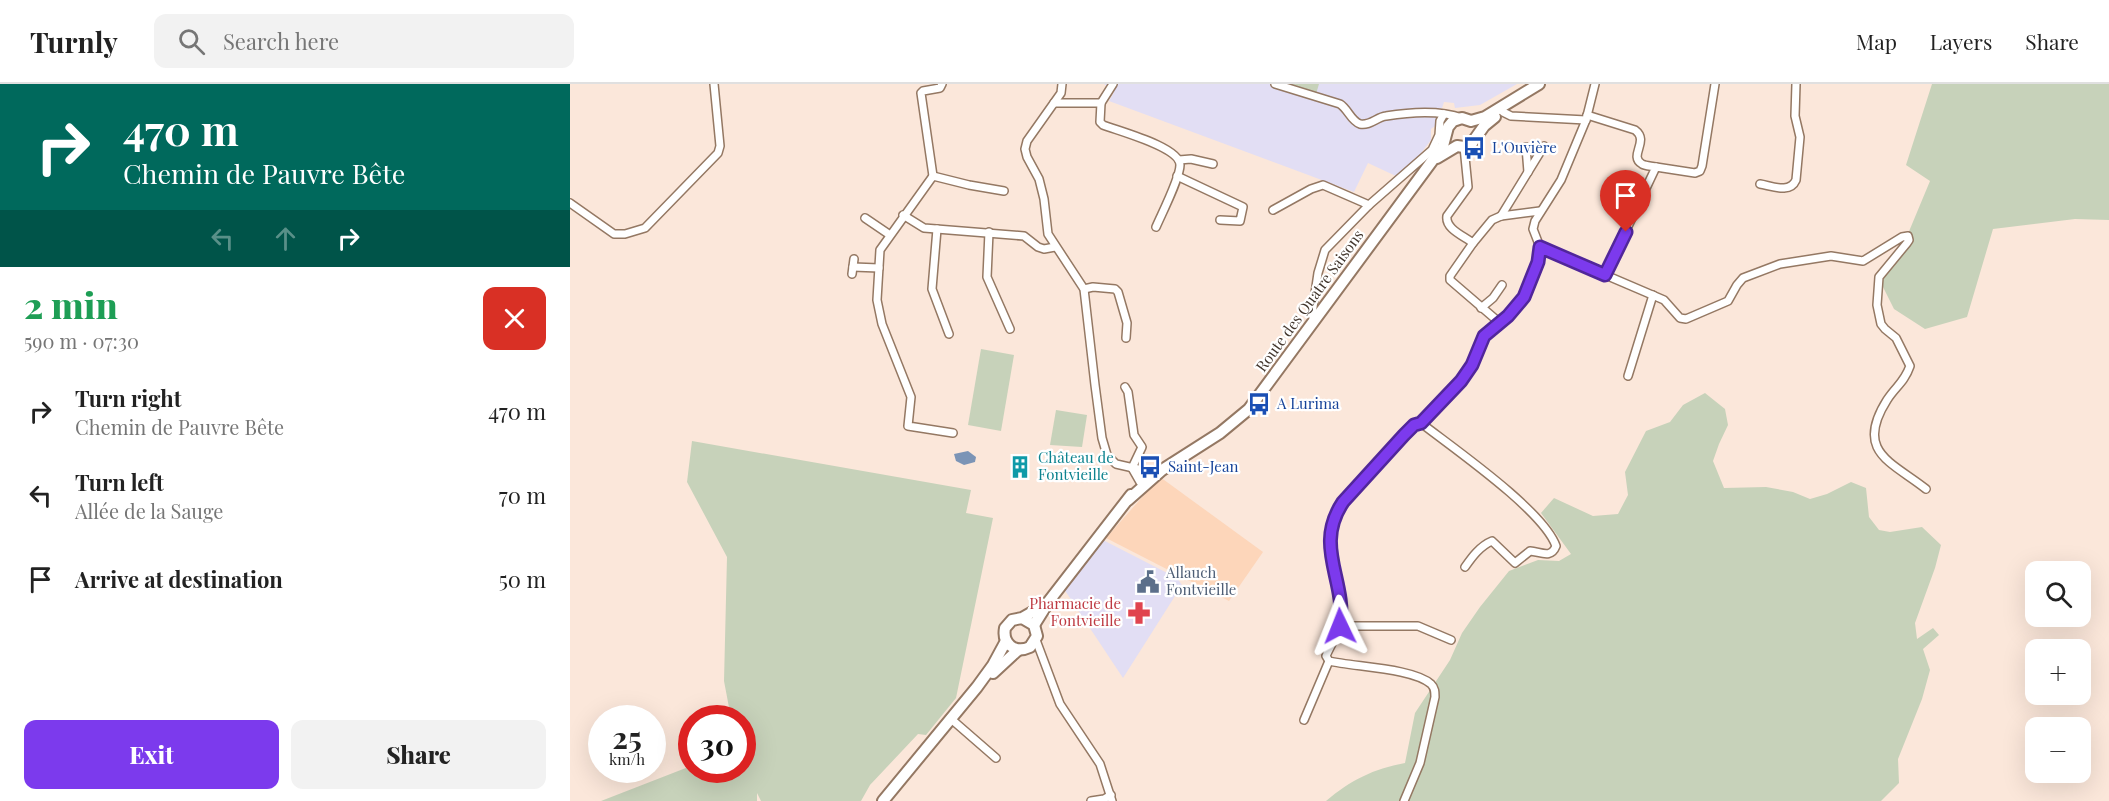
<!DOCTYPE html>
<meta charset="utf-8">
<style>
:root{--surface:#fff;--page:#f2f2f2;--text:#222;--muted:#767676;--line:#e0e0e0;--accent:#7c3aed}
body{margin:0;font-family:"Playfair Display",serif;background:var(--page);color:var(--text);height:100vh;display:flex;flex-direction:column;font-size:22px;white-space:nowrap}
*{box-sizing:border-box;margin:0}
p{font-size:20px;color:var(--muted)}
.icon{flex:none;width:33px;height:33px;fill:none;stroke:currentColor;stroke-width:2;stroke-linecap:round;stroke-linejoin:round}
.map{position:relative;flex:1;overflow:hidden}
.drawer{display:flex;flex-direction:column;background:var(--surface);width:570px}
.drawer>*{flex:none}
.top-card{background:#00695c;color:#fff;overflow:hidden}
.tools{position:absolute;left:1455px;top:477px;display:grid;gap:12px}
.tools a{display:grid;place-items:center;width:66px;height:66px;border-radius:12px;background:var(--surface);box-shadow:0 6px 24px #0002;font-size:30px}
.speed{position:absolute;left:18px;top:621px;display:flex;gap:12px;font-size:30px;font-weight:700;text-align:center}
.speed>*{display:grid;place-content:center;width:78px;height:78px;border-radius:50%;background:var(--surface);box-shadow:0 6px 24px #0002;line-height:1}
.speed small{font-size:15px;font-weight:400}
.speed .limit{border:9px solid #d22;background:#fff;color:#111}
.pin{position:absolute;display:grid;place-items:center;width:51px;height:51px;color:#fff;margin:-62px -26px;border-radius:50% 50% 50% 0;rotate:-45deg;box-shadow:0 0 6px #0007}
.pin .icon{rotate:45deg}
.me{position:absolute;width:66px;margin:-33px;rotate:358deg;stroke-linejoin:round;filter:drop-shadow(0 0 4px #0008)}
.turn{display:flex;align-items:center;gap:21px;height:126px;padding:0 24px;font-size:27px}
.turn .icon{width:78px;height:78px;stroke-width:2.5}
.turn b{display:block;font-size:42px;line-height:51px}
.lanes{display:flex;align-items:center;height:57px;padding:0 24px;background:#0003;justify-content:center;gap:30px;direction:ltr}
.lanes .off{opacity:.35}
.round{display:grid;place-items:center;flex:none;width:63px;height:63px;border-radius:12px;background:var(--page)}
.overview{display:flex;align-items:center;justify-content:space-between;height:102px;padding:0 24px}
h1{font-size:36px;font-weight:800;line-height:45px;color:#1e9e55}
.action{display:flex;gap:12px;margin-top:auto;padding:12px 24px}
.action a{flex:1;height:69px;border-radius:12px;background:var(--accent);color:#fff;font-size:24px;font-weight:800;line-height:69px;text-align:center}
.action a+a{background:var(--page);color:var(--text)}
ul{padding:0;list-style:none}
li{display:flex;align-items:center;gap:18px;height:84px;padding:0 24px}
li div{flex:1}
li b{display:block;font-size:22px}
li em{font-style:normal}
header{display:flex;align-items:center;gap:36px;box-sizing:border-box;height:84px;padding:0 30px;background:var(--surface);border-bottom:2px solid var(--line)}
header strong{font-size:28px}
nav{display:flex;gap:33px;margin-inline-start:auto;font-size:21px}
.search{width:420px;height:54px;background:var(--page);display:flex;align-items:center;gap:15px;box-sizing:border-box;padding:0 21px;border-radius:12px;color:var(--muted);font-size:22px}
main{display:flex;flex:1;min-height:0}
.map>svg:first-child{display:block}
.commercial{fill:#e2def4}
.built{fill:#fdd6ba}
.green{fill:#c7d2ba}
.water{fill:#7b94b6}
.lines{fill:none;stroke-linecap:round;stroke-linejoin:round}
.street-casing{stroke:#947863;stroke-width:10}
.secondary-casing{stroke:#947863;stroke-width:14}
.street{stroke:#fff;stroke-width:7}
.secondary{stroke:#fff;stroke-width:10}
.route-casing{stroke:#51269a;stroke-width:15}
.route{stroke:#7c3aed;stroke-width:10}
.labels{text-anchor:middle;stroke-width:4.5;stroke-linejoin:round;paint-order:stroke}
.transit-label{font-size:15px;fill:#164399;stroke:#fff;text-anchor:start}
.street-label{font-size:15px;fill:#43372e;stroke:#fff}
.culture-label{font-size:15px;fill:#0d838f;stroke:#fff;text-anchor:start}
.service-label{font-size:15px;fill:#4e5e75;stroke:#fff;text-anchor:start}
.health-label{font-size:15px;fill:#be3a42;stroke:#fff;text-anchor:end}
</style>
<header>
<strong>Turnly</strong>
<div class="search"><svg class="icon" aria-label="search" viewBox="0 0 24 24"><circle cx="10" cy="10" r="6"/><path d="M15 15l6 6"/></svg>Search here</div>
<nav><a>Map</a><a>Layers</a><a>Share</a></nav>
</header>
<main>
<section class="drawer">
<div class="top-card">
<div class="turn"><svg class="icon" aria-label="right" viewBox="0 0 24 24"><path d="M7 20v-9h11M14 6l5 5-5 5"/></svg><div><b>470 m</b>Chemin de Pauvre Bête</div></div>
<div class="lanes"><svg class="icon off" aria-label="left" viewBox="0 0 24 24"><path d="M17 20v-9H6M10 6l-5 5 5 5"/></svg><svg class="icon off" aria-label="ahead" viewBox="0 0 24 24"><path d="M12 20V5M6 11l6-6 6 6"/></svg><svg class="icon" aria-label="right" viewBox="0 0 24 24"><path d="M7 20v-9h11M14 6l5 5-5 5"/></svg></div>
</div>
<div class="overview"><div><h1>2 min</h1><p>590 m · 07:30</p></div><a class="round" style="background:#d93025;color:#fff"><svg class="icon" aria-label="close" viewBox="0 0 24 24"><path d="M6 6l12 12M18 6L6 18"/></svg></a></div>
<ul>
<li><svg class="icon" aria-label="right" viewBox="0 0 24 24"><path d="M7 20v-9h11M14 6l5 5-5 5"/></svg><div><b>Turn right</b><p>Chemin de Pauvre Bête</p></div><em>470 m</em></li>
<li><svg class="icon" aria-label="left" viewBox="0 0 24 24"><path d="M17 20v-9H6M10 6l-5 5 5 5"/></svg><div><b>Turn left</b><p>Allée de la Sauge</p></div><em>70 m</em></li>
<li><svg class="icon" aria-label="arrive" viewBox="0 0 24 24"><path d="M6 21V4h12l-3 4 3 4H6"/></svg><div><b>Arrive at destination</b></div><em>50 m</em></li>
</ul>
<div class="action"><a>Exit</a><a>Share</a></div>
</section>
<div class="map">
<svg width="1539" height="717" viewBox="0 0 1539 717">
<rect width="100%" height="100%" fill="#fbe7da"/>
<g class="commercial">
<polygon points="534,0 947,0 910,21 885,24 884,19 874,18 872,24 865,25 865,31 869,34 869,39 861,45 861,56 841,82 828,93 798,79 784,108 539,17 544,8"/>
<polygon points="533,456 607,494 612,501 553,594 494,505"/>
</g>
<polygon class="built" points="590,393 693,468 659,517 536,454"/>
<g class="green">
<polygon points="717,0 749,0 746,10"/>
<polygon points="1362,0 1539,0 1539,136 1505,135 1423,145 1397,233 1355,245 1324,225 1311,199 1335,157 1360,97 1336,81"/>
<polygon points="411,265 444,271 431,347 398,341"/>
<path d="M1135,309L1155,325L1158,341L1149,360L1143,377L1154,404L1196,403L1223,408L1240,415L1257,410L1281,398L1296,404L1299,433L1309,446L1320,448L1352,443L1371,461L1365,484L1345,539L1347,555L1363,544L1369,551L1353,565L1360,586L1352,615L1328,675L1329,699L1311,717H756C781,696 803,685 835,679L845,629L880,576L892,549L910,523L939,487L968,476L989,477L1001,470L971,429L984,414L1023,432L1048,430L1058,411L1055,388L1076,347L1100,338L1113,321Z"/>
<polygon points="486,326 517,331 512,363 480,361"/>
<polygon points="122,357 401,406 396,429 423,434 386,614 356,651 348,650 300,701 291,717 191,717 187,709 187,717 31,717 121,682 122,686 172,686 172,634 161,634 154,597 157,473 117,398"/>
</g>
<polygon class="water" points="398,367 406,373 405,378 394,381 386,377 384,370"/>
<g class="lines">
<g class="street-casing">
<g id="street">
<polyline points="492,0 491,9 457,57 455,65 457,73 469,95 474,115 478,150 514,205 525,301 532,354 537,371 546,380 568,385 578,398"/>
<path d="M543,0L531,19L530,38L533,41C548,47 610,63 610,81C610,94 592,129 586,143"/>
<path d="M705,0L770,20C778,25 781,37 790,40C800,42 807,33 816,32C840,28 870,26 892,34"/>
<polyline points="484,19 531,19"/>
<polyline points="933,28 941,32 1016,36"/>
<path d="M1017,31L1065,46C1080,57 1058,72 1072,80C1075,82 1082,82 1086,83L1035,191"/>
<path d="M894,63L898,103L877,132C875,145 894,152 903,159L922,136L931,132L970,127"/>
<polyline points="956,63 958,88"/>
<polyline points="609,76 621,75 643,80"/>
<polyline points="1086,83 1125,89 1130,87 1132,82 1145,0"/>
<polyline points="363,92 351,9 353,7 370,4 372,0"/>
<polyline points="607,92 673,123 670,137 650,136"/>
<path d="M1190,100C1202,102 1220,110 1226,96L1230,53L1225,32L1226,0"/>
<polyline points="0,119 44,150 55,150 75,144 148,69 150,62 144,0"/>
<polyline points="703,126 741,105 753,101 799,121"/>
<polyline points="333,131 354,144 454,152 468,163 474,165 485,163"/>
<polyline points="931,132 974,62"/>
<polyline points="295,134 320,151"/>
<polyline points="367,145 362,205 379,250"/>
<polyline points="419,148 417,193 440,245"/>
<polyline points="903,159 880,192 880,196 930,239"/>
<path d="M970,163L1094,216L1110,234L1116,235L1158,217L1167,201L1173,194L1210,180L1261,172L1293,177L1332,153L1338,152L1339,156L1337,159L1309,193L1307,221L1311,240L1315,245L1326,254L1340,282C1334,299 1326,302 1317,316C1284,368 1322,378 1356,405"/>
<polyline points="283,183 309,184"/>
<polyline points="282,190 284,175"/>
<polyline points="514,205 523,203 545,205 548,208 557,239 556,254"/>
<polyline points="911,224 923,214 932,201"/>
<polyline points="744,237 742,230 748,189 755,166 799,121 862,66 869,51 870,37 874,30"/>
<polyline points="1058,292 1083,211"/>
<polyline points="555,303 558,308 564,351 572,363 562,384"/>
<path d="M851,339C883,364 973,426 986,462C981,475 971,468 960,467L945,479L922,457C910,462 902,473 895,483"/>
<polyline points="383,349 338,342 341,313 312,240 307,216 310,166 363,92 399,101 434,107"/>
<polyline points="562,384 570,398 575,401"/>
<polyline points="770,542 848,542 881,556"/>
<polyline points="466,556 490,620 530,680 542,717"/>
<polyline points="380,634 426,674"/>
<polyline points="734,636 759,577"/>
<polyline points="521,717 534,715 541,711"/>
<path d="M834,717L850,679L865,613C865,608 865,604 861,600C843,584 784,583 759,577L756,572C761,560 771,546 772,533C772,489 744,461 773,418L834,351L844,341L851,339L891,297L902,281L914,252L938,232L954,213L968,178L970,163L963,145L965,137L991,96L1016,36L1025,0"/>
</g>
</g>
<g class="secondary-casing">
<g id="secondary">
<polyline points="867,74 887,62 894,63 902,59 914,42 925,33"/>
<polyline points="558,416 592,386 650,349 679,325 862,77 873,62 878,43 883,37 892,34 901,37 915,33 969,0"/>
<path d="M452,534L464,541L467,552L460,563C445,570 432,560 435,544L442,536L452,534L473,522"/>
<polyline points="464,541 479,517 561,411"/>
<polyline points="423,589 448,566"/>
<polyline points="313,717 407,603 423,581 436,557"/>
</g>
</g>
<use href="#street" class="street"/>
<use href="#secondary" class="secondary"/>
</g>
<g class="lines">
<g class="route-casing">
<path id="route" d="M770,542C777,496 743,463 773,418L834,351L844,341L851,339L891,297L902,281L914,252L938,232L954,213L968,178L970,163L1035,191L1056,148"/>
</g>
<use href="#route" class="route"/>
</g>
<defs>
<g id="bus-bare" transform="scale(1.8)"><path d="M-5-6H5V4H4V6H2V4H-2V6H-4V4H-5ZM-3.5-4V0h7V-4ZM-3.5 1.2v1.5H-2V1.2ZM2 1.2v1.5H3.5V1.2Z" fill="#1a4fb4" stroke="#fff" stroke-width="2.5" paint-order="stroke"/></g>
<g id="building-bare" transform="scale(1.8)"><path d="M-4-6H4V6H1V3H-1V6H-4ZM-2.5-4.3h1.7v1.8h-1.7ZM.8-4.3h1.7v1.8H.8ZM-2.5-1h1.7V.8h-1.7ZM.8-1h1.7V.8H.8Z" fill="#0f9aa8" stroke="#fff" stroke-width="2.5" paint-order="stroke"/></g>
<g id="civic-bare" transform="scale(1.8)"><path d="M-.6-6.5H3V-4.5H.6V-3L4-1V1h2V6H-6V1h2V-1L-.6-3ZM-1.2 2.5V6h2.4V2.5Z" fill="#5c6f8a" stroke="#fff" stroke-width="2.5" paint-order="stroke"/></g>
<g id="pharmacy-bare" transform="scale(1.8)"><path d="M-2-6h4v4h4v4h-4v4h-4v-4h-4v-4h4Z" fill="#e0444e" stroke="#fff" stroke-width="2.5" paint-order="stroke"/></g>
</defs>
<g fill-rule="evenodd">
<use href="#bus-bare" x="904" y="64"/>
<use href="#bus-bare" x="689" y="320"/>
<use href="#building-bare" x="450" y="383"/>
<use href="#bus-bare" x="580" y="383"/>
<use href="#civic-bare" x="578" y="498"/>
<use href="#pharmacy-bare" x="569" y="529"/>
</g>
<g class="labels">
<g class="transit-label">
<text x="922" y="69">L'Ouvière</text>
<text x="707" y="325">A Lurima</text>
<text x="598" y="388">Saint-Jean</text>
</g>
<g class="street-label">
<text transform="translate(740 217) rotate(-54)" y="5">Route des Quatre Saisons</text>
</g>
<g class="culture-label">
<text x="468" y="379">Château de<tspan x="468" dy="17">Fontvieille</tspan></text>
</g>
<g class="service-label">
<text x="596" y="494">Allauch<tspan x="596" dy="17">Fontvieille</tspan></text>
</g>
<g class="health-label">
<text x="551" y="525">Pharmacie de<tspan x="551" dy="17">Fontvieille</tspan></text>
</g>
</g>
</svg>
<div class="tools">
<a><svg class="icon" aria-label="search" viewBox="0 0 24 24"><circle cx="10" cy="10" r="6"/><path d="M15 15l6 6"/></svg></a>
<a>+</a>
<a>−</a>
</div>
<div class="speed"><div>25<small>km/h</small></div><div class="limit">30</div></div>
<div class="pin" style="left:1056px;top:148px;background:#d93025"><svg class="icon" aria-label="arrive" viewBox="0 0 24 24"><path d="M6 21V4h12l-3 4 3 4H6"/></svg></div>
<svg class="me" style="left:770px;top:542px" viewBox="-20 -20 40 40"><path d="M0-17L14 15 0 8-14 15z" fill="#7c3aed" stroke="#fff" stroke-width="4"/></svg>
</div>
</main>
